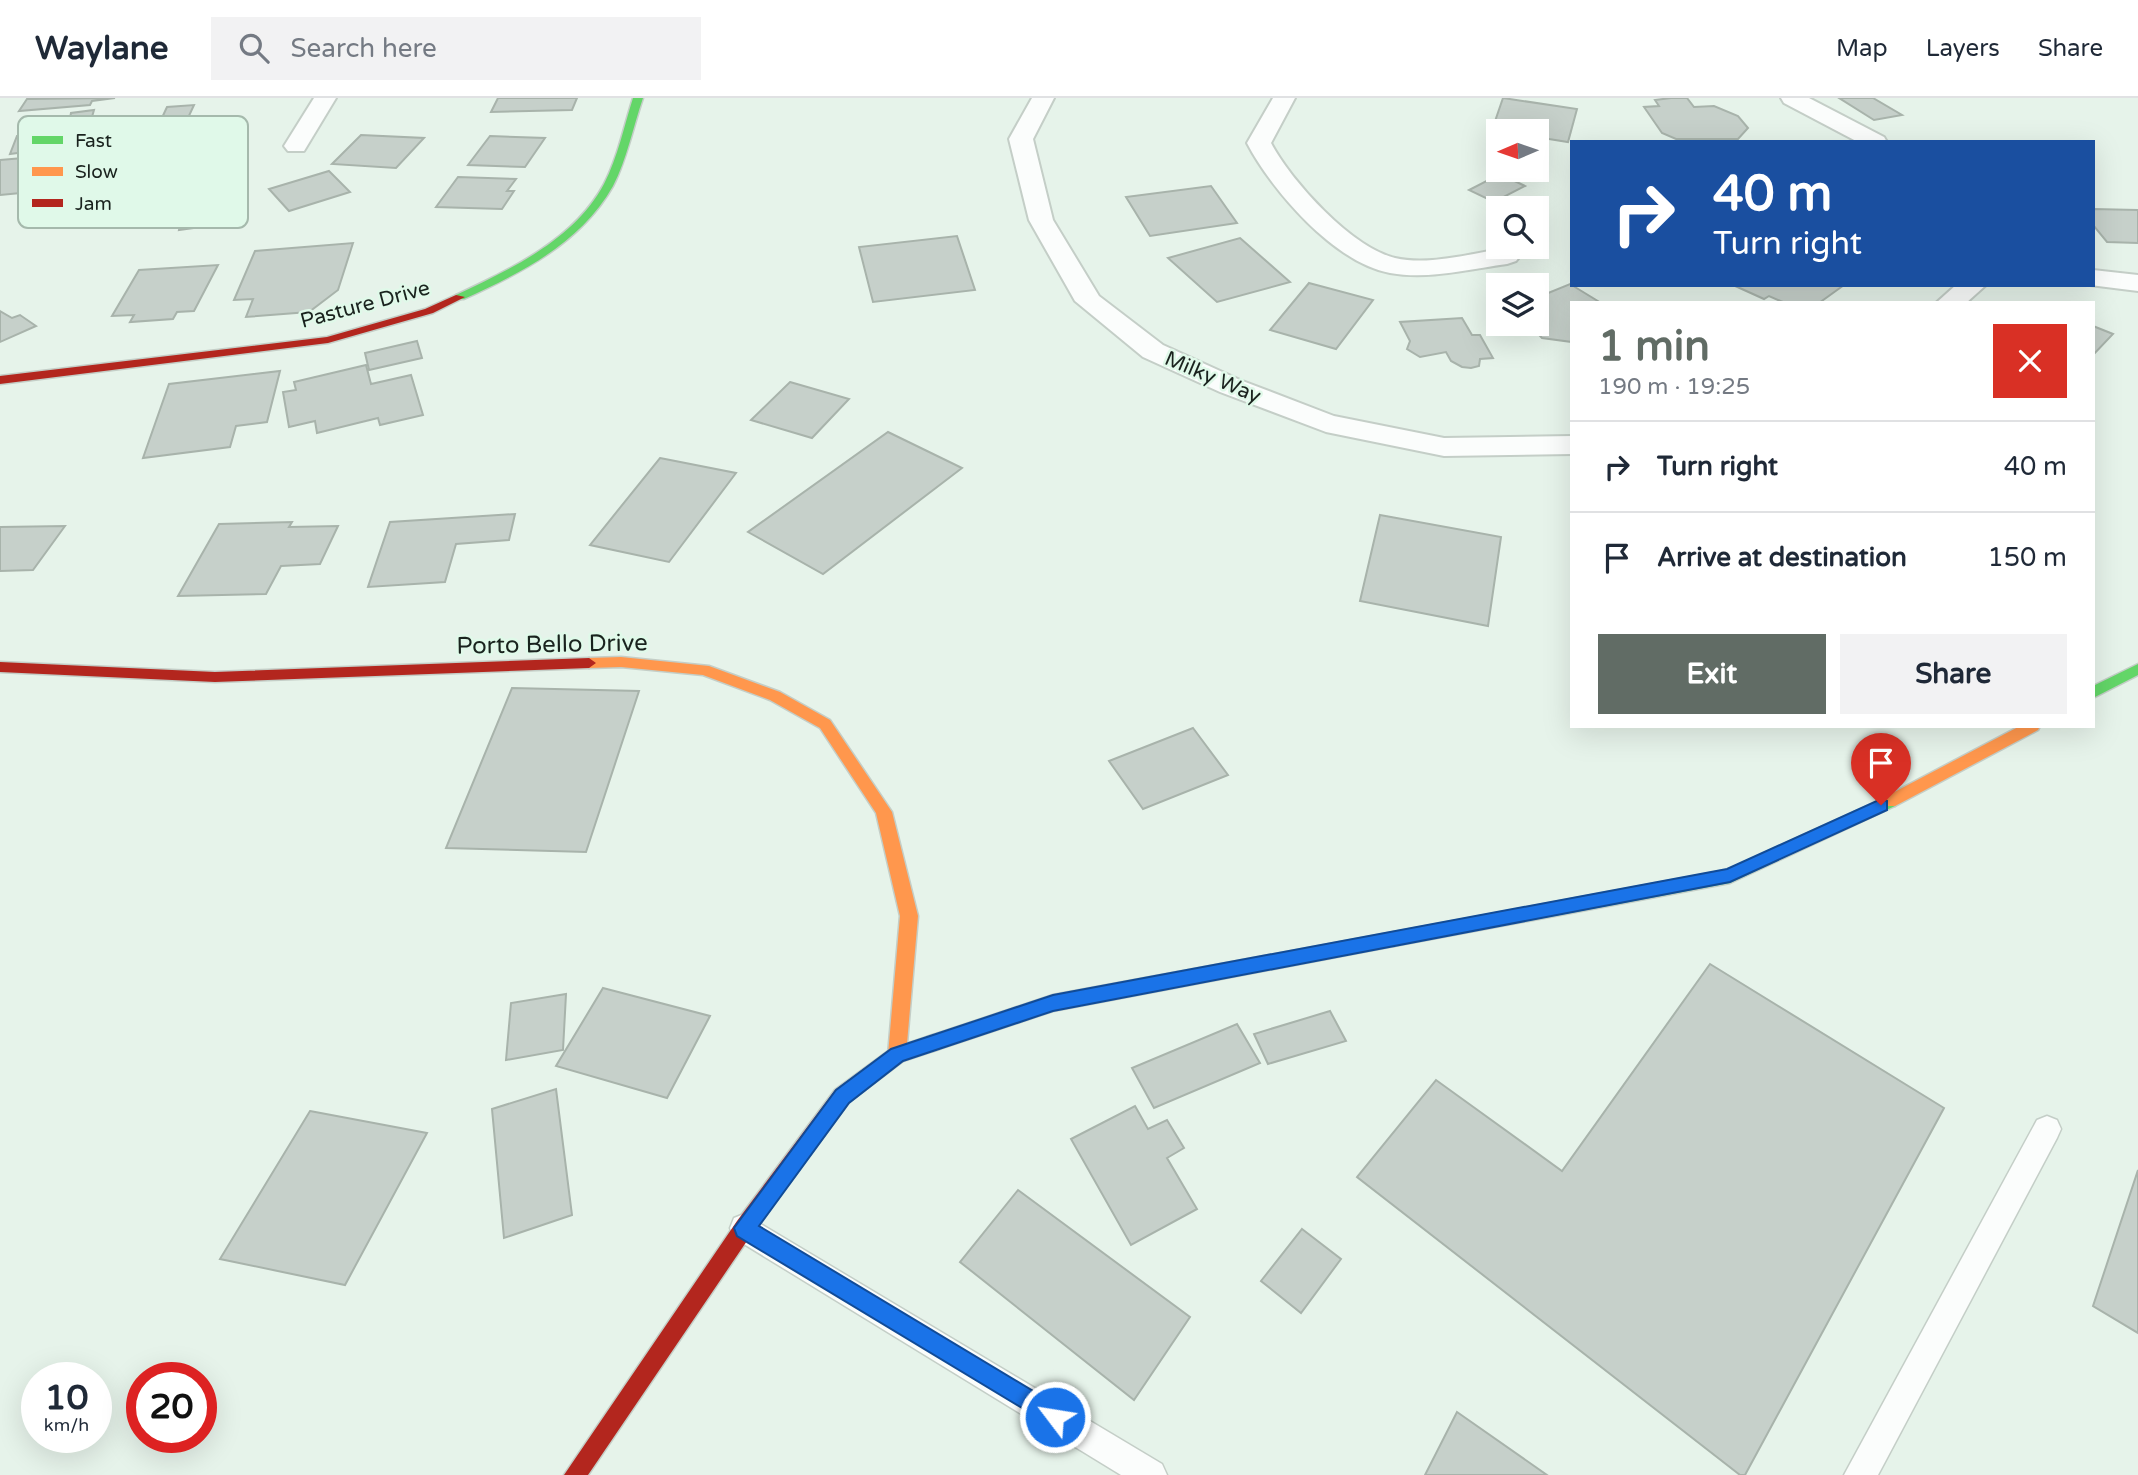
<!DOCTYPE html>
<meta charset="utf-8">
<style>
:root{--surface:#fff;--page:#f2f2f3;--text:#1f2937;--muted:#747a83;--line:#e0e1e3;--accent:#616c65}
body{margin:0;font-family:"Varela Round",sans-serif;background:var(--page);color:var(--text);height:100vh;display:flex;flex-direction:column;font-size:26px;white-space:nowrap}
*{box-sizing:border-box;margin:0}
p{font-size:23px;color:var(--muted)}
.icon{flex:none;width:38px;height:38px;fill:none;stroke:currentColor;stroke-width:2;stroke-linecap:round;stroke-linejoin:round}
.map{position:relative;flex:1;overflow:hidden}
.panel{position:absolute;left:1570px;top:203px;width:525px;height:427px;display:flex;flex-direction:column;background:var(--surface);border-radius:0px;box-shadow:0 7px 28px #0002}
.panel>*{flex:none}
.top-card{position:absolute;left:1570px;top:42px;width:525px;height:147px;border-radius:0px;box-shadow:0 7px 28px #0002;background:#1a4fa0;color:#fff;overflow:hidden}
.needle{width:46px;rotate:268deg}
.tools{position:absolute;left:1486px;top:21px;display:grid;gap:14px}
.tools a{display:grid;place-items:center;width:63px;height:63px;border-radius:0px;background:var(--surface);box-shadow:0 7px 28px #0002;font-size:35px}
.speed{position:absolute;left:21px;top:1264px;display:flex;gap:14px;font-size:35px;font-weight:700;text-align:center}
.speed>*{display:grid;place-content:center;width:91px;height:91px;border-radius:50%;background:var(--surface);box-shadow:0 7px 28px #0002;line-height:1}
.speed small{font-size:18px;font-weight:400}
.speed .limit{border:10px solid #d22;background:#fff;color:#111}
.pin{position:absolute;display:grid;place-items:center;width:60px;height:60px;color:#fff;margin:-72px -30px;border-radius:50% 50% 50% 0;rotate:-45deg;box-shadow:0 0 7px #0007}
.pin .icon{rotate:45deg}
.me{position:absolute;width:77px;margin:-38px;rotate:301deg;stroke-linejoin:round;filter:drop-shadow(0 0 5px #0008)}
.turn{display:flex;align-items:center;gap:24px;height:147px;padding:0 28px;font-size:32px}
.turn .icon{width:91px;height:91px;stroke-width:2.5}
.turn b{display:block;font-size:49px;line-height:60px}
.round{display:grid;place-items:center;flex:none;width:74px;height:74px;border-radius:0px;background:var(--page)}
.head{display:flex;align-items:center;justify-content:space-between;height:119px;padding:0 28px}
h1{font-size:42px;font-weight:700;line-height:52px;color:var(--accent)}
.action{display:flex;gap:14px;margin-top:auto;padding:14px 28px}
.action a{flex:1;height:80px;border-radius:0px;background:var(--accent);color:#fff;font-size:28px;font-weight:700;line-height:80px;text-align:center}
.action a+a{background:var(--page);color:var(--text)}
ul{padding:0;list-style:none}
li{display:flex;align-items:center;gap:21px;height:91px;padding:0 28px;border-top:2px solid var(--line)}
li div{flex:1}
li b{display:block;font-size:26px}
li em{font-style:normal}
header{display:flex;align-items:center;gap:42px;box-sizing:border-box;height:98px;padding:0 35px;background:var(--surface);border-bottom:2px solid var(--line)}
header strong{font-size:33px}
nav{display:flex;gap:38px;margin-inline-start:auto;font-size:24px}
.search{width:490px;height:63px;background:var(--page);display:flex;align-items:center;gap:18px;box-sizing:border-box;padding:0 24px;border-radius:0px;color:var(--muted);font-size:26px}
.map>svg:first-child{display:block}
.building{fill:#c6d0ca;stroke:#a8b3ab;stroke-width:2}
.lines{fill:none;stroke-linecap:round;stroke-linejoin:round}
.lane-casing{stroke:#c4cec7;stroke-width:3}
.street-casing{stroke:#c4cec7;stroke-width:4}
.fast-casing{stroke:#c4cec7;stroke-width:3}
.slow-casing{stroke:#c4cec7;stroke-width:3}
.jam-casing{stroke:#c4cec7;stroke-width:3}
.lane{fill:#fbfdfc;fill-rule:evenodd}
.street{fill:#fbfdfc;fill-rule:evenodd}
.fast{fill:#63d668;fill-rule:evenodd}
.slow{fill:#ff974d;fill-rule:evenodd}
.jam{fill:#b3261e;fill-rule:evenodd}
.route{fill:#1a73e8;stroke:#114b97;stroke-width:2}
.labels{text-anchor:middle;stroke-width:5;stroke-linejoin:round;paint-order:stroke}
.far-street-label{font-size:21px;fill:#1a231e;stroke:#e0f9e9}
.street-label{font-size:24px;fill:#1a231e;stroke:#e0f9e9}
.key{fill:#e0f9e9;stroke:#a5b9ac;stroke-width:2}
.key-label{font-size:19px;fill:#1a231e}
</style>
<header>
<strong>Waylane</strong>
<div class="search"><svg class="icon" aria-label="search" viewBox="0 0 24 24"><circle cx="10" cy="10" r="6"/><path d="M15 15l6 6"/></svg>Search here</div>
<nav><a>Map</a><a>Layers</a><a>Share</a></nav>
</header>
<div class="map">
<svg width="2138" height="1377" viewBox="0 0 2138 1377">
<rect width="100%" height="100%" fill="#e6f3ea"/>
<g class="building">
<polygon points="115,0 92,3 90,7 19,13 27,1"/>
<polygon points="498,0 577,0 572,12 491,14"/>
<polygon points="1503,0 1577,11 1568,44 1536,39 1536,33 1492,32"/>
<polygon points="1671,0 1687,0 1694,9 1714,8 1738,18 1748,30 1738,41 1676,41 1662,35 1644,9 1659,8 1655,2"/>
<polygon points="1839,0 1873,0 1902,17 1874,22"/>
<polygon points="194,7 187,22 219,19 213,31 147,36 153,25 160,24 167,9"/>
<polygon points="94,12 84,46 10,56 17,38 28,37 33,25 70,20 71,15"/>
<polygon points="361,37 424,40 396,70 332,66"/>
<polygon points="490,38 545,40 525,69 468,67"/>
<polygon points="82,55 62,91 0,97 0,62"/>
<polygon points="329,73 350,94 289,113 269,91"/>
<polygon points="1500,76 1525,88 1494,104 1469,92"/>
<polygon points="458,79 516,81 507,93 514,93 502,111 436,109"/>
<polygon points="1211,88 1237,125 1150,138 1126,99"/>
<polygon points="241,95 236,124 179,132 186,103"/>
<polygon points="2093,111 2138,112 2138,145 2107,144 2093,127"/>
<polygon points="957,138 975,192 873,204 859,149"/>
<polygon points="1240,140 1290,184 1217,204 1168,160"/>
<polygon points="353,145 338,192 309,214 246,219 253,201 234,202 255,153"/>
<polygon points="218,167 194,213 177,214 173,221 130,224 134,217 112,218 139,172"/>
<polygon points="1309,185 1373,202 1336,251 1270,232"/>
<polygon points="1570,186 1601,205 1572,205 1572,244 1542,240 1529,226 1536,226 1536,200"/>
<polygon points="1733,187 1844,187 1819,205 1785,205 1769,198 1764,201"/>
<polygon points="0,213 12,220 20,217 36,228 0,244"/>
<polygon points="1462,220 1472,237 1480,237 1493,260 1480,261 1479,268 1471,270 1462,269 1451,263 1446,254 1420,259 1407,251 1410,243 1400,224"/>
<polygon points="2093,228 2113,236 2093,257"/>
<polygon points="417,243 422,260 369,272 365,255"/>
<polygon points="366,267 371,286 411,277 423,317 380,327 378,320 317,335 315,323 289,329 283,294 296,292 294,284"/>
<polygon points="280,273 267,324 236,328 230,349 143,360 169,286"/>
<polygon points="790,284 849,301 812,340 751,322"/>
<polygon points="888,334 962,370 823,476 748,434"/>
<polygon points="660,360 736,375 669,464 590,447"/>
<polygon points="515,416 509,442 456,446 445,484 368,489 390,424"/>
<polygon points="1380,417 1501,439 1488,528 1360,503"/>
<polygon points="292,424 289,429 338,428 320,466 281,468 266,496 178,498 219,426"/>
<polygon points="65,428 33,472 0,473 0,429"/>
<polygon points="512,590 639,593 586,754 446,750"/>
<polygon points="1193,630 1228,677 1143,711 1109,663"/>
<polygon points="1710,866 1944,1010 1745,1377 1740,1377 1357,1079 1436,982 1562,1073"/>
<polygon points="603,890 710,918 667,1000 556,968"/>
<polygon points="566,896 563,952 506,962 511,905"/>
<polygon points="1330,913 1346,943 1268,966 1254,936"/>
<polygon points="1237,926 1260,965 1154,1010 1132,970"/>
<polygon points="556,991 572,1117 504,1140 492,1011"/>
<polygon points="1135,1008 1148,1031 1167,1022 1184,1050 1167,1060 1197,1111 1131,1147 1071,1041"/>
<polygon points="310,1013 427,1035 345,1187 220,1161"/>
<polygon points="2138,1072 2138,1235 2093,1208"/>
<polygon points="1018,1092 1190,1219 1134,1302 960,1164"/>
<polygon points="1302,1131 1341,1161 1301,1215 1261,1183"/>
<polygon points="1457,1314 1547,1377 1425,1377"/>
</g>
<g class="lines">
<g class="lane-casing">
<g id="lane">
<polygon points="2047,1018 2057,1022 2061,1031 2057,1040 1878,1377 1844,1377 2037,1022"/>
<polygon points="744,1116 1162,1366 1167,1377 1121,1377 734,1140 730,1130 734,1120"/>
</g>
</g>
<g class="street-casing">
<g id="street">
<polygon points="314,0 336,0 304,53 288,53 284,48"/>
<polygon points="1032,0 1054,0 1033,41 1053,122 1099,198 1163,247 1240,282 1334,318 1444,340 1572,338 1572,356 1444,358 1326,334 1220,294 1143,259 1075,203 1029,122 1009,41"/>
<path d="M1273,0H1295L1271,45C1291,83 1351,149 1395,160C1430,168 1472,155 1507,150L1516,153L1520,158L1516,163L1507,166C1469,171 1429,182 1390,175C1335,165 1272,93 1247,45Z"/>
<polygon points="1781,0 1809,0 1884,39 1887,44 1858,44 1784,5"/>
<polygon points="2093,172 2138,177 2138,193 2090,187 2093,187"/>
<polygon points="1956,187 1986,187 1966,205 1936,205"/>
</g>
</g>
<g class="fast-casing">
<g id="fast">
<path d="M633,0H643C633,29 627,61 613,88C581,145 521,175 464,201H456V197C511,171 574,142 604,86C618,59 624,28 633,0Z"/>
<polygon points="2138,566 2138,577 2093,600 2093,588"/>
<polygon points="1889,698 1895,700 1897,704 1895,708 1730,785 1394,848 1388,846 1385,841 1388,836 1394,834 1727,772"/>
</g>
</g>
<g class="slow-casing">
<g id="slow">
<polygon points="621,559 709,568 780,594 830,622 892,714 918,818 906,957 903,963 897,965 891,963 888,957 900,818 876,715 820,630 770,602 703,577 621,569 589,570 582,565 589,560"/>
<polygon points="2020,628 2040,628 2038,632 1895,708 1883,708 1881,704 1883,700"/>
<polygon points="1394,834 1400,836 1403,841 1400,846 1394,848 1053,913 933,953 927,951 924,945 927,939 1053,897"/>
</g>
</g>
<g class="jam-casing">
<g id="jam">
<polygon points="456,197 465,199 433,215 328,245 0,286 0,278 327,239 425,211"/>
<polygon points="589,560 596,565 589,570 215,584 0,574 0,564 215,574"/>
<polygon points="933,937 939,939 942,945 939,951 903,963 849,1004 751,1137 588,1377 564,1377 737,1123 835,992 891,951"/>
</g>
</g>
<use href="#lane" class="lane"/>
<use href="#street" class="street"/>
<use href="#fast" class="fast"/>
<use href="#slow" class="slow"/>
<use href="#jam" class="jam"/>
</g>
<polygon class="route" points="1881,701 1887,703 1887,712 1730,784 1053,913 903,963 849,1005 759,1128 1063,1311 1066,1319 1063,1327 1055,1330 737,1138 734,1130 836,992 891,951 1053,897 1727,771"/>
<g class="labels">
<g class="far-street-label">
<text transform="translate(365 206) rotate(-15)" y="7">Pasture Drive</text>
<text transform="translate(1213 279) rotate(23)" y="7">Milky Way</text>
</g>
<g class="street-label">
<text transform="translate(552 546) rotate(-1)" y="8">Porto Bello Drive</text>
</g>
</g>
<rect x="18" y="18" width="230" height="112" rx="10" class="key"/>
<rect x="32" y="38" width="31" height="8" fill="#63d668"/>
<rect x="32" y="69" width="31" height="9" fill="#ff974d"/>
<rect x="32" y="101" width="31" height="8" fill="#b3261e"/>
<g class="key-label">
<text x="75" y="49">Fast</text>
<text x="75" y="80">Slow</text>
<text x="75" y="112">Jam</text>
</g>
</svg>
<div class="tools">
<a><svg class="needle" viewBox="-14 -14 28 28"><path d="M0-13l5 13h-10z" fill="#e53935"/><path d="M0 13l5-13h-10z" fill="#747a83"/></svg></a>
<a><svg class="icon" aria-label="search" viewBox="0 0 24 24"><circle cx="10" cy="10" r="6"/><path d="M15 15l6 6"/></svg></a>
<a><svg class="icon" aria-label="layers" viewBox="0 0 24 24"><path d="M12 4l9 5-9 5-9-5zM3 14l9 5 9-5"/></svg></a>
</div>
<div class="speed"><div>10<small>km/h</small></div><div class="limit">20</div></div>
<div class="pin" style="left:1881px;top:707px;background:#d93025"><svg class="icon" aria-label="arrive" viewBox="0 0 24 24"><path d="M6 21V4h12l-3 4 3 4H6"/></svg></div>
<svg class="me" style="left:1055px;top:1319px" viewBox="-20 -20 40 40"><circle r="17" fill="#1a73e8" stroke="#fff" stroke-width="3"/><path d="M0-11L8 9 0 5-8 9z" fill="#fff"/></svg>
<div class="top-card">
<div class="turn"><svg class="icon" aria-label="right" viewBox="0 0 24 24"><path d="M7 20v-9h11M14 6l5 5-5 5"/></svg><div><b>40 m</b>Turn right</div></div>
</div>
<section class="panel">
<div class="head"><div><h1>1 min</h1><p>190 m · 19:25</p></div><a class="round" style="background:#d93025;color:#fff"><svg class="icon" aria-label="close" viewBox="0 0 24 24"><path d="M6 6l12 12M18 6L6 18"/></svg></a></div>
<ul>
<li><svg class="icon" aria-label="right" viewBox="0 0 24 24"><path d="M7 20v-9h11M14 6l5 5-5 5"/></svg><div><b>Turn right</b></div><em>40 m</em></li>
<li><svg class="icon" aria-label="arrive" viewBox="0 0 24 24"><path d="M6 21V4h12l-3 4 3 4H6"/></svg><div><b>Arrive at destination</b></div><em>150 m</em></li>
</ul>
<div class="action"><a>Exit</a><a>Share</a></div>
</section>
</div>
